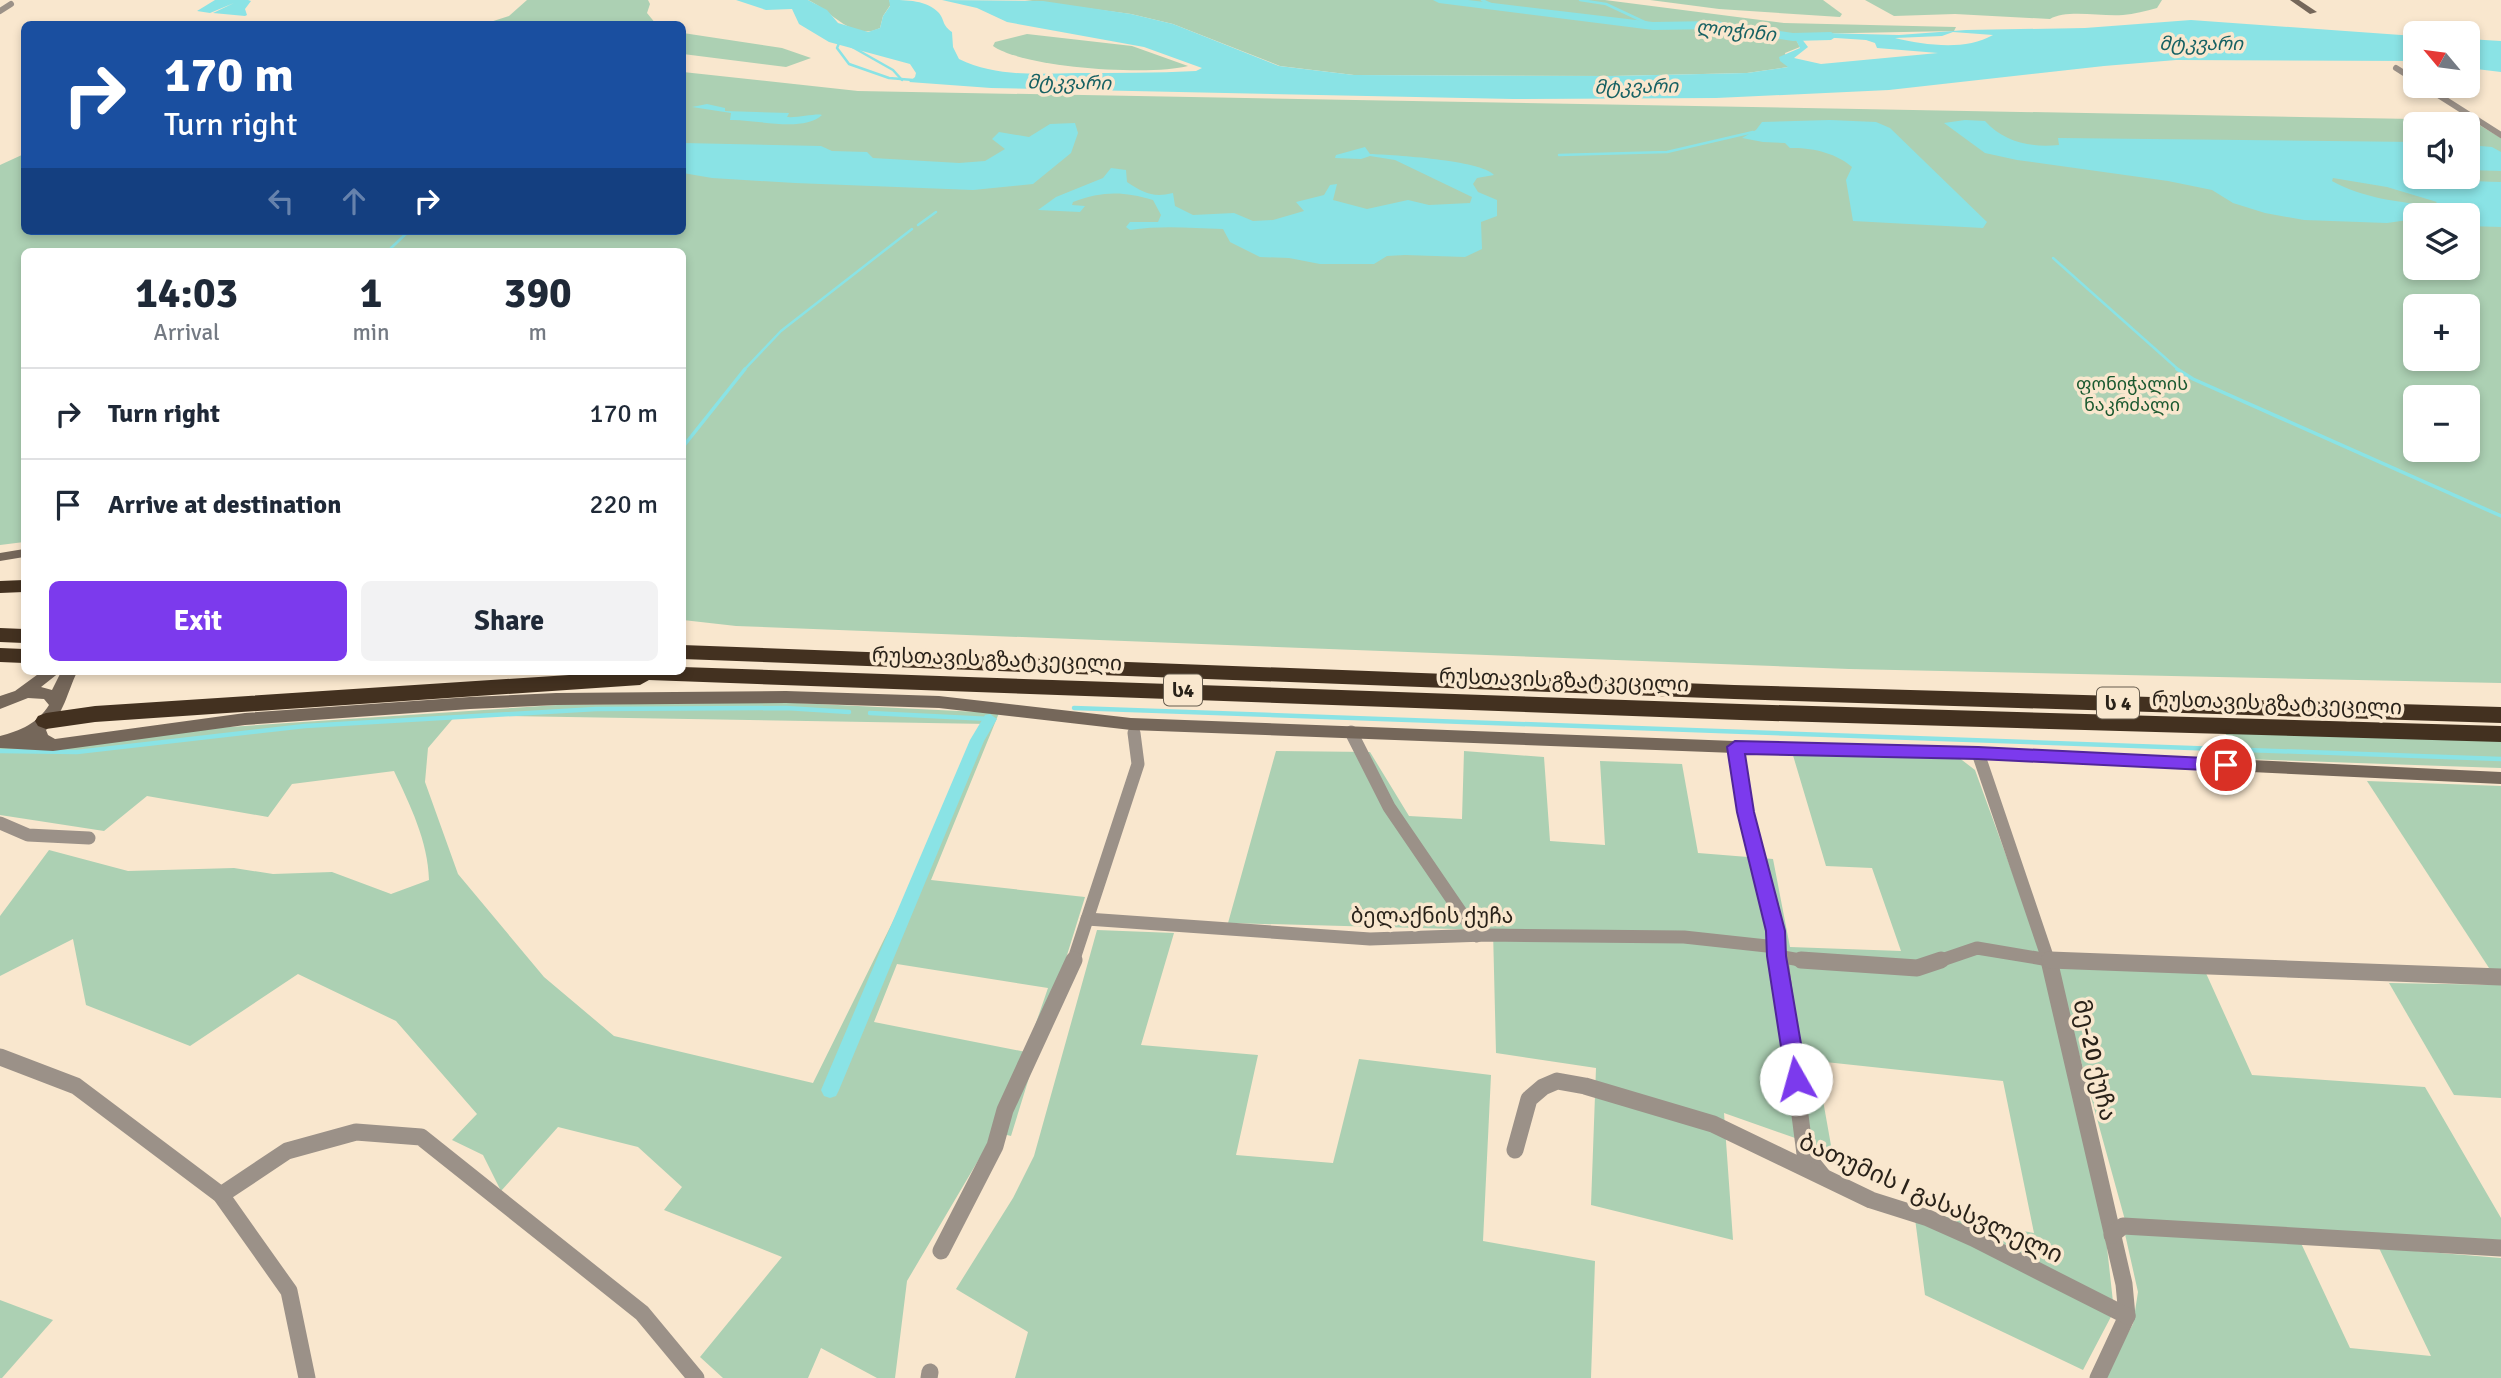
<!DOCTYPE html>
<meta charset="utf-8">
<style>
:root{--surface:#fff;--page:#f2f2f3;--text:#1f2937;--muted:#747a83;--line:#e0e1e3;--accent:#7c3aed}
body{margin:0;font-family:Signika,"Noto Sans Georgian",sans-serif;background:var(--page);color:var(--text);height:100vh;display:flex;flex-direction:column;font-size:26px;white-space:nowrap}
*{box-sizing:border-box;margin:0}
p{font-size:23px;color:var(--muted)}
.icon{flex:none;width:38px;height:38px;fill:none;stroke:currentColor;stroke-width:2;stroke-linecap:round;stroke-linejoin:round}
.map{position:relative;flex:1;overflow:hidden}
.panel{position:absolute;left:21px;top:248px;width:665px;height:427px;display:flex;flex-direction:column;background:var(--surface);border-radius:10px;box-shadow:0 4px 10px #0003}
.panel>*{flex:none}
.top-card{position:absolute;left:21px;top:21px;width:665px;height:214px;border-radius:10px;box-shadow:0 4px 10px #0003;background:#1a4fa0;color:#fff;overflow:hidden}
.needle{width:46px;rotate:299deg}
.tools{position:absolute;left:2403px;top:21px;display:grid;gap:14px}
.tools a{display:grid;place-items:center;width:77px;height:77px;border-radius:10px;background:var(--surface);box-shadow:0 4px 10px #0003;font-size:35px}
.pin{position:absolute;display:grid;place-items:center;width:60px;height:60px;color:#fff;margin:-30px;border:4px solid #fff;border-radius:50%;box-shadow:0 2px 7px #0007}
.me{position:absolute;width:77px;margin:-38px;rotate:353deg;stroke-linejoin:round;filter:drop-shadow(0 0 5px #0008)}
.turn{display:flex;align-items:center;gap:24px;height:147px;padding:0 28px;font-size:32px}
.turn .icon{width:91px;height:91px;stroke-width:2.5}
.turn b{display:block;font-size:49px;line-height:60px}
.lanes{display:flex;align-items:center;height:66px;padding:0 28px;background:#0003;justify-content:center;gap:35px;direction:ltr}
.lanes .off{opacity:.35}
.eta{display:flex;justify-content:space-evenly;align-items:center;height:119px;text-align:center}
.eta b{font-size:42px;font-weight:700;line-height:49px}
.action{display:flex;gap:14px;margin-top:auto;padding:14px 28px}
.action a{flex:1;height:80px;border-radius:10px;background:var(--accent);color:#fff;font-size:28px;font-weight:700;line-height:80px;text-align:center}
.action a+a{background:var(--page);color:var(--text)}
ul{padding:0;list-style:none}
li{display:flex;align-items:center;gap:21px;height:91px;padding:0 28px;border-top:2px solid var(--line)}
li div{flex:1}
li b{display:block;font-size:26px}
li em{font-style:normal}
.map>svg:first-child{display:block}
.green{fill:#acd0b3;fill-rule:evenodd}
.water{fill:#8ae3e5;fill-rule:evenodd}
.lines{fill:none;stroke-linecap:round;stroke-linejoin:round}
.stream-far2{stroke:#8ae3e5;stroke-width:2.5}
.stream-far1{stroke:#8ae3e5;stroke-width:3.5}
.stream{stroke:#8ae3e5;stroke-width:4.5}
.canal{fill:#8ae3e5;fill-rule:evenodd}
.river{fill:#8ae3e5;fill-rule:evenodd}
.street-far2{stroke:#9b9188;stroke-width:6}
.street-far1{stroke:#9b9188;stroke-width:13}
.street{stroke:#9b9188;stroke-width:17}
.secondary{fill:#75675a;fill-rule:evenodd}
.highway{fill:#433120;fill-rule:evenodd}
.route{fill:#7c3aed;stroke:#51269a;stroke-width:2}
.labels{text-anchor:middle;stroke-width:7;stroke-linejoin:round;paint-order:stroke}
.far-park-label{font-size:18px;fill:#1b5930;stroke:#f9e7ce}
.far-water-label{font-size:19px;font-style:italic;fill:#166163;stroke:#f9e7ce}
.shield{fill:#f9e7ce;stroke:#675d4f;stroke-width:2}
.shield-label{font-size:19px;font-weight:bold;fill:#292219}
.street-label{font-size:21px;fill:#292219;stroke:#f9e7ce}
.near-street-label{font-size:24px;fill:#292219;stroke:#f9e7ce}
</style>
<div class="map">
<svg width="2501" height="1378" viewBox="0 0 2501 1378">
<rect width="100%" height="100%" fill="#f9e7ce"/>
<g class="green">
<polygon points="527,0 648,0 650,4 647,13 656,24 484,24 509,16"/>
<path d="M808,0H889L891,4L883,16L880,28C852,42 831,10 808,0Z"/>
<polygon points="1025,0 1605,0 1784,23 1956,27 1954,31 1802,34 1795,38 1800,47 1785,53 1788,67 1747,73 1611,76 1354,75 1280,66 1173,24 1131,14"/>
<polygon points="1650,0 1823,0 1842,14 1840,17 1719,9"/>
<path d="M1865,0H2162L2157,8C2146,11 2134,14 2123,15C2102,17 2067,9 2050,19L1955,14L1894,16Z"/>
<polygon points="683,33 782,48 811,58 786,67 683,54"/>
<path d="M1027,34L1132,46L1188,66C1151,76 1024,68 993,46L995,42Z"/>
<path d="M683,72L858,91L2471,120L2501,138V683L1849,669L736,626L683,620L682,252H24V542L0,545V165L24,154V231H682ZM2415,124H2468V177H2415ZM2415,215H2468V268H2415ZM2415,306H2468V359H2415ZM2415,397H2468V450H2415Z"/>
<path d="M777,702L999,713L931,880L1085,897L1011,1136L995,1132L907,1281L895,1378H877L821,1348L808,1378H723L700,1357L782,1257L664,1210L682,1187L638,1147L558,1127L501,1191L483,1155L452,1140L477,1114L396,1021L298,974L190,1046L86,1005L73,939L0,976V916L49,850L128,871L234,868L273,874L332,872L391,894L429,880C428,841 410,805 394,771L292,784L268,817L147,796L104,831L0,815V748L185,730L557,705ZM456,715L989,724L990,725L813,1083L614,1036L544,977L458,874L425,782L428,748ZM897,964L1048,988L1026,1052L874,1022Z"/>
<polygon points="2225,733 2501,740 2501,768 2242,759"/>
<polygon points="1276,751 1370,752 1409,816 1462,819 1464,751 1544,757 1550,841 1605,845 1600,761 1682,764 1698,853 1773,859 1790,947 1901,951 1872,868 1826,866 1792,752 1958,757 1975,770 2047,968 2102,1202 2114,1311 2083,1370 1925,1295 1914,1211 2034,1233 2003,1081 1816,1061 1832,1151 1724,1113 1733,1240 1591,1205 1596,1068 1496,1053 1493,930 1228,923"/>
<polygon points="2367,781 2501,786 2501,972 2491,971"/>
<polygon points="1097,930 1174,933 1141,1045 1258,1055 1236,1155 1333,1163 1359,1059 1491,1075 1483,1241 1595,1261 1591,1378 1015,1378 1028,1332 956,1289 1013,1198 1034,1156"/>
<polygon points="2055,967 2205,971 2252,1075 2425,1087 2501,1218 2501,1240 2125,1220"/>
<polygon points="2389,983 2501,985 2501,1098 2454,1095"/>
<polygon points="2125,1234 2300,1241 2350,1348 2431,1356 2379,1248 2501,1258 2501,1378 2102,1378 2133,1324 2138,1292"/>
<polygon points="0,1300 53,1320 2,1378 0,1378"/>
</g>
<g class="water">
<polygon points="215,0 248,0 251,1 245,9 247,15 245,16 213,13 234,3 210,13 197,11"/>
<path d="M736,0H808L827,10L838,23L868,32L880,28L883,16L890,6L889,0C907,0 927,0 939,13C945,21 942,25 952,32L953,47L959,59C996,77 1037,74 1076,73C1116,73 1156,73 1196,71L1202,68L1144,47L1007,22L977,8L942,0L1043,1L1131,14L1173,24L1279,66L1354,75L1611,76L1747,73L1788,67L1780,61L1779,57L1800,48L1795,38L1823,33L1899,35L1966,30L2085,28L2191,20L2415,36V61L2176,60L2104,66L1889,90L1716,98L1513,99L991,88L909,82L915,77L916,73L910,64L829,42L799,24L792,9L766,10ZM1953,32L1993,35C1965,51 1925,45 1895,38L1942,36ZM1821,37L1866,40L1875,43L1877,48L1938,53L1821,64L1794,58L1808,47L1801,38Z"/>
<polygon points="2468,39 2501,41 2501,72 2468,68"/>
<path d="M707,104L725,108V111L789,113L787,117C798,118 817,113 822,115C803,133 755,119 730,120L731,113L692,107Z"/>
<path d="M1830,120L1876,122L1890,128L1987,222L1983,228L1853,221L1846,180L1852,167C1837,153 1810,147 1790,148L1785,143L1763,142L1742,138L1756,130L1762,122Z"/>
<path d="M1965,120L1985,121C2004,142 2031,148 2059,145L2058,138L2415,142V177C2444,177 2472,182 2501,182V227L2468,226V215H2415V219L2387,223L2304,220L2265,213L2233,203L2212,190L2168,181L2017,160L1985,153L1944,123ZM2333,178L2387,187L2437,202L2433,206C2399,202 2362,198 2332,181Z"/>
<polygon points="1075,123 1078,133 1071,153 1033,184 973,190 795,183 712,178 683,173 683,143 821,146 832,151 867,152 873,158 959,163 985,161 1005,149 992,139 999,132 1029,137 1050,124"/>
<polygon points="2468,145 2492,147 2501,152 2501,171 2468,170"/>
<path d="M1365,147L1370,154C1394,155 1481,160 1494,175L1477,178L1473,184L1478,192L1497,200V216L1481,222L1482,249L1465,257L1405,255L1387,256L1374,264H1320L1289,258L1260,257L1230,242L1223,229C1191,228 1162,225 1130,230L1126,227L1130,222H1158L1161,215L1153,200C1123,191 1102,191 1073,202L1072,205L1085,206L1080,212L1038,210L1056,197L1103,178L1111,168L1126,170L1127,182C1144,193 1153,198 1173,193L1175,206L1193,215L1234,213L1253,221L1273,220L1304,211L1296,202L1324,195L1330,185L1337,184L1333,200L1367,209L1408,200L1429,205L1470,203L1472,197L1395,160L1370,156L1361,159L1335,158L1336,155Z"/>
</g>
<g class="lines">
<g class="stream-far2">
<polyline points="1482,0 1501,9"/>
<polyline points="1580,0 1606,4 1653,26"/>
<polyline points="840,41 837,48 849,64 889,78 913,80"/>
<polyline points="847,44 893,70 902,80"/>
<polyline points="1559,155 1667,152 1753,132"/>
<polyline points="918,225 936,212"/>
<polyline points="391,248 409,231"/>
<polyline points="2053,258 2180,371"/>
<polyline points="743,371 781,331 912,229"/>
</g>
<g class="stream-far1">
<polyline points="2177,369 2193,379 2501,516"/>
<polyline points="682,448 745,369"/>
</g>
<g class="stream">
<polyline points="1074,708 2501,759"/>
<polyline points="870,713 990,719"/>
<polyline points="0,751 77,752 305,726 596,709 786,708 849,712"/>
</g>
<polygon class="canal" points="990,714 997,719 984,741 839,1090 836,1096 830,1098 824,1096 821,1090 970,740 985,715"/>
<polygon class="river" points="1433,0 1468,0 1653,22 1716,21 1793,33 1831,32 1837,36 1831,40 1793,41 1716,29 1653,30 1439,3"/>
<g class="street-far2">
<polyline points="0,11 11,4"/>
<polyline points="2396,68 2415,80"/>
<polyline points="2424,86 2501,135"/>
</g>
<g class="street-far1">
<polyline points="1351,732 1389,807 1477,936"/>
<polyline points="1735,747 1745,812 1776,931 1780,962"/>
<polyline points="1978,753 2049,962"/>
<polyline points="0,823 28,835 89,838"/>
<polyline points="1087,919 1370,939 1485,935 1684,937 1776,947"/>
<polyline points="1777,956 1812,962"/>
<polyline points="1073,962 1138,764 1134,733"/>
<polyline points="1936,962 1977,948 2049,960 2096,962"/>
</g>
<g class="street">
<polyline points="1780,960 1805,1154 1822,1175"/>
<polyline points="1801,960 1917,968 1941,960"/>
<polyline points="2049,960 2124,1284 2127,1316 2098,1378"/>
<polyline points="2050,960 2501,977"/>
<polyline points="0,1057 76,1086 221,1195 289,1291 307,1378"/>
<polyline points="1515,1150 1529,1099 1543,1087 1557,1081 1585,1086 1713,1124 1871,1200 1928,1218 1973,1238 2127,1316"/>
<polyline points="221,1195 287,1151 356,1132 421,1137 642,1313 696,1378"/>
<polyline points="2112,1235 2123,1226 2501,1248"/>
<polyline points="941,1251 995,1146 1005,1110 1074,960"/>
<polyline points="929,1378 930,1372"/>
</g>
<g class="secondary">
<polygon points="2290,0 2299,0 2317,12 2310,14"/>
<polygon points="24,549 24,557 0,561 0,553"/>
<path d="M41,672H60L41,687L52,690L61,672H77C67,693 64,714 46,730L48,735L55,739L245,713L470,697L556,693L786,691L939,696L1131,718L1735,741L1978,747L2501,772V784L1978,759L1735,753L1131,730L939,708L786,703L556,705L470,709L245,725L53,751L0,748V736C20,731 38,723 49,705L44,699L28,698L0,709V696L15,691Z"/>
</g>
<g class="highway">
<polygon points="24,580 24,592 0,593 0,581"/>
<polygon points="0,628 24,629 24,643 0,642"/>
<polygon points="682,645 1734,685 2501,707 2501,723 1734,699 682,659"/>
<polygon points="0,648 24,649 24,663 0,662"/>
<polygon points="682,667 1741,704 2501,726 2501,742 1741,720 649,680 640,685 95,722 46,729 38,726 35,721 38,716 46,713 95,706 615,672 682,672"/>
</g>
</g>
<polygon class="route" points="1735,741 1978,747 2226,759 2234,765 2226,771 1978,759 1745,754 1754,812 1785,931 1786,956 1807,1079 1804,1086 1796,1089 1789,1086 1786,1079 1767,956 1766,931 1737,812 1727,747"/>
<g class="labels">
<g class="far-park-label">
<text x="2132" y="390">ფონიჭალის<tspan x="2132" dy="21">ნაკრძალი</tspan></text>
</g>
<g class="far-water-label">
<text transform="translate(1736 30) rotate(6)" y="7">ლოჭინი</text>
<text x="2201" y="50">მტკვარი</text>
<text transform="translate(1069 82) rotate(1)" y="7">მტკვარი</text>
<text transform="translate(1636 86) rotate(-1)" y="7">მტკვარი</text>
</g>
<g class="shield">
<rect x="1164" y="674.5" width="38" height="31" rx="5"/>
<rect x="2097" y="687.5" width="42" height="31" rx="5"/>
</g>
<g class="shield-label">
<text x="1183" y="697">ს4</text>
<text x="2118" y="710">ს 4</text>
</g>
<g class="street-label">
<text transform="translate(997 659) rotate(2)" y="7">რუსთავის გზატკეცილი</text>
<text transform="translate(1564 680) rotate(2)" y="7">რუსთავის გზატკეცილი</text>
<text transform="translate(2277 703) rotate(2)" y="7">რუსთავის გზატკეცილი</text>
<text x="1432" y="923">ბელაქნის ქუჩა</text>
</g>
<g class="near-street-label">
<text transform="translate(2095 1060) rotate(77)" y="8">მე-20 ქუჩა</text>
<text transform="translate(1931 1198) rotate(24)" y="8">ბათუმის I გასასვლელი</text>
</g>
</g>
</svg>
<div class="tools">
<a><svg class="needle" viewBox="-14 -14 28 28"><path d="M0-13l5 13h-10z" fill="#e53935"/><path d="M0 13l5-13h-10z" fill="#747a83"/></svg></a>
<a><svg class="icon" aria-label="sound" viewBox="0 0 24 24"><path d="M4 9h4l5-4v14l-5-4H4zM17 9q2 3 0 6"/></svg></a>
<a><svg class="icon" aria-label="layers" viewBox="0 0 24 24"><path d="M12 4l9 5-9 5-9-5zM3 14l9 5 9-5"/></svg></a>
<a>+</a>
<a>−</a>
</div>
<div class="pin" style="left:2226px;top:765px;background:#d93025"><svg class="icon" aria-label="arrive" viewBox="0 0 24 24"><path d="M6 21V4h12l-3 4 3 4H6"/></svg></div>
<svg class="me" style="left:1796px;top:1079px" viewBox="-20 -20 40 40"><circle r="19" fill="#fff"/><path d="M0-13L10 11 0 6-10 11z" fill="#7c3aed"/></svg>
<div class="top-card">
<div class="turn"><svg class="icon" aria-label="right" viewBox="0 0 24 24"><path d="M7 20v-9h11M14 6l5 5-5 5"/></svg><div><b>170 m</b>Turn right</div></div>
<div class="lanes"><svg class="icon off" aria-label="left" viewBox="0 0 24 24"><path d="M17 20v-9H6M10 6l-5 5 5 5"/></svg><svg class="icon off" aria-label="ahead" viewBox="0 0 24 24"><path d="M12 20V5M6 11l6-6 6 6"/></svg><svg class="icon" aria-label="right" viewBox="0 0 24 24"><path d="M7 20v-9h11M14 6l5 5-5 5"/></svg></div>
</div>
<section class="panel">
<div class="eta">
<div><b>14:03</b><p>Arrival</p></div>
<div><b>1</b><p>min</p></div>
<div><b>390</b><p>m</p></div>
</div>
<ul>
<li><svg class="icon" aria-label="right" viewBox="0 0 24 24"><path d="M7 20v-9h11M14 6l5 5-5 5"/></svg><div><b>Turn right</b></div><em>170 m</em></li>
<li><svg class="icon" aria-label="arrive" viewBox="0 0 24 24"><path d="M6 21V4h12l-3 4 3 4H6"/></svg><div><b>Arrive at destination</b></div><em>220 m</em></li>
</ul>
<div class="action"><a>Exit</a><a>Share</a></div>
</section>
</div>
